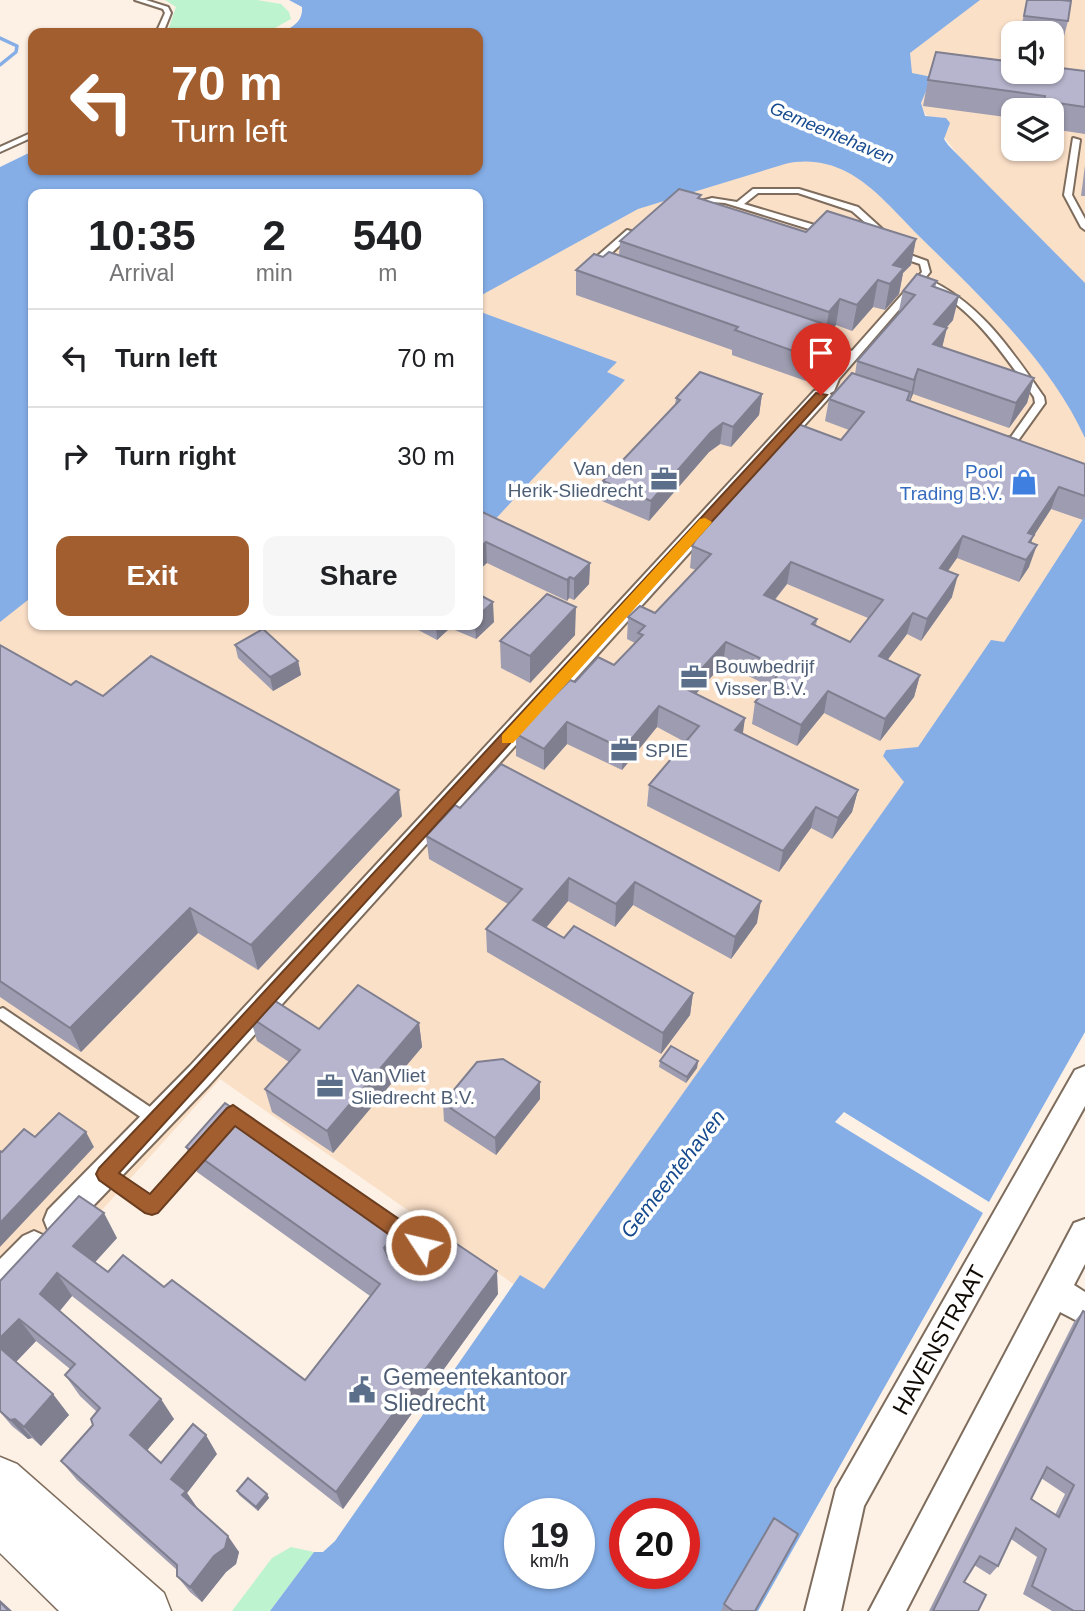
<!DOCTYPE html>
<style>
:root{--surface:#fff;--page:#f6f6f6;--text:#202124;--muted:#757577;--line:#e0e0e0;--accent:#a35e30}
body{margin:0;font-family:Helvetica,sans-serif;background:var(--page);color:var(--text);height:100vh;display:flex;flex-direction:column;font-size:26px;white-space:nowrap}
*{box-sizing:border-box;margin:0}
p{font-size:23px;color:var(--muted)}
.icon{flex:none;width:38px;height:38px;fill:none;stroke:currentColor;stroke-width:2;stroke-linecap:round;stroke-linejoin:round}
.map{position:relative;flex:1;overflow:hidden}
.panel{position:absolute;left:28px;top:189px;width:455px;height:441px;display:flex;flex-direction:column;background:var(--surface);border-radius:14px;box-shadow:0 2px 5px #0004}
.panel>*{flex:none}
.guide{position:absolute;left:28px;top:28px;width:455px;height:147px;border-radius:14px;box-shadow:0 2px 5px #0004;background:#a35e30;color:#fff;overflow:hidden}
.tools{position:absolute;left:1001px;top:21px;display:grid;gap:14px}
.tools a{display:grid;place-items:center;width:63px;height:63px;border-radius:14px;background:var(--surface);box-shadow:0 2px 5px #0004;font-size:35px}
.speed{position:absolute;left:504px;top:1498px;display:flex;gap:14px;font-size:35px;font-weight:700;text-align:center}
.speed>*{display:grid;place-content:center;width:91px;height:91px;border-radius:50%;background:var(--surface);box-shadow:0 2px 5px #0004;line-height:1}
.speed small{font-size:18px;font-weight:400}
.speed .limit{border:10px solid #d22;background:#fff;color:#111}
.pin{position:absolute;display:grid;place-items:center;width:60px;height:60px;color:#fff;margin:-72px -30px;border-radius:50% 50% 50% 0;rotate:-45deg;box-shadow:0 0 7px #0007}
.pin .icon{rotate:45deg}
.me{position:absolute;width:77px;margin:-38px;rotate:305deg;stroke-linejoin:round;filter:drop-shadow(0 0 5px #0008)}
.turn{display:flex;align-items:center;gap:24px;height:147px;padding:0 28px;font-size:32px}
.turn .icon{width:91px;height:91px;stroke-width:2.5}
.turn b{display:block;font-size:49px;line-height:60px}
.eta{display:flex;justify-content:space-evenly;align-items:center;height:119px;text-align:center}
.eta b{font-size:42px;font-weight:600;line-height:49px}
.primary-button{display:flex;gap:14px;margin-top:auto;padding:14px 28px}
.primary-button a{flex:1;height:80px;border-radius:14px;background:var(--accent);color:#fff;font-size:28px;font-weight:600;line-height:80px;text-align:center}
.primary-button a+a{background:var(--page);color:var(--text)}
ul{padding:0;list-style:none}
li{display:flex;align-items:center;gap:21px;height:98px;padding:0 28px;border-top:2px solid var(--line)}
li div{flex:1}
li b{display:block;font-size:26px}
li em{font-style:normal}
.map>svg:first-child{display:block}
.built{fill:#fbe0c8;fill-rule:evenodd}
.green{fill:#bdf3ce}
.water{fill:#85aee7;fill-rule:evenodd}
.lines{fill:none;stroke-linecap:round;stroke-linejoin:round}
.stream{stroke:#85aee7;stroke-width:3.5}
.lane-casing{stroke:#7e6c5c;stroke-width:4}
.street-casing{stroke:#7e6c5c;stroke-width:4}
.secondary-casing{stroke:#7e6c5c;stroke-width:3}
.lane{fill:#fff;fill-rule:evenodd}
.street{fill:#fff;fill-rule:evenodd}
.secondary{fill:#fff;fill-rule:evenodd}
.wall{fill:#9d9cb0;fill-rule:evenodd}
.shaded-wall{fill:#7f7f90}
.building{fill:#b6b5cd;stroke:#7f7f90;stroke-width:2;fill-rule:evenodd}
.route{fill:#a35e30;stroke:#6a3d1f;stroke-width:2}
.slow{fill:#f59e0b}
.labels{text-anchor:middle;stroke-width:7;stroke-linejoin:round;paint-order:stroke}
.far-water-label{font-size:18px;font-style:italic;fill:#174b8f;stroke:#fff}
.service-label{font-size:19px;fill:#4e5e75;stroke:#fff;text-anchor:start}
.shop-label{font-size:19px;fill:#366cbe;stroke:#fff;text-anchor:end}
.water-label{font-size:21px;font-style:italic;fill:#174b8f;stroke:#fff}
.near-street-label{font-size:23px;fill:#110b05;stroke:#fff}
.near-service-label{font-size:23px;fill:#4e5e75;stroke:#fff;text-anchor:start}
</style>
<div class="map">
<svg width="1085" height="1611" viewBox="0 0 1085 1611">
<rect width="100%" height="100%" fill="#fdf0e5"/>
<g class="built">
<path d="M968,0H1085V313L879,56ZM1013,33H1052V72H1013ZM1013,110H1052V149H1013Z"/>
<polygon points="816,148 868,171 1085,393 1085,557 545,1306 220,1079 29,1291 0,1267 0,573 33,549 33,625 478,625 478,274 644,183"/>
</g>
<g class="green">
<polygon points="165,0 257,0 281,4 289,12 291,19 266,33 167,33 176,7"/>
<polygon points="291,1547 314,1552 270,1611 232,1611 272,1558"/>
</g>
<g class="water">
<path d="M289,0H980L910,53L912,73L932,77L921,103L925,116L946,118L950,123L944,139L948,145L1085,283V438C1050,361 979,295 919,236C898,215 874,186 847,172C827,162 807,159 785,164L638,209L478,297V194H33V596L0,622V167L33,151V170H478V33H282C293,26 303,22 302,7Z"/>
<polygon points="478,311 617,362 607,372 625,380 489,526 478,521"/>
<path d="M1085,516V1032L989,1202L844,1112L835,1122L983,1213L758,1611H270L314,1552H323L335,1541L520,1275L544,1289L904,782L883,756L886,750L918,747L991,640L1004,642ZM520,1514H579V1573H520ZM625,1514H684V1573H625Z"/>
</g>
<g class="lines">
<polyline class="stream" points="0,38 17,46 16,52 0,65"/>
<g class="lane-casing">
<g id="lane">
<polygon points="135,0 146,0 168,7 171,13 163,33 156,33 165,13 163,9"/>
<polygon points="33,132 33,137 0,152 0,147"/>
<polygon points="1073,138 1080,140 1072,195 1085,219 1085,230 1081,227 1064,195"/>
<polygon points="753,189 799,189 858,207 891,237 884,239 852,211 798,193 758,193 744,204 828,229 828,233 822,233 725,203 712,202 690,207 686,205 712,198 737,202"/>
<polygon points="627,230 634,232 602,262 602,269 596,269 593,261 594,259"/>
<path d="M896,252H902L927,261L930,272L925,278C979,301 1012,351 1044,397L1045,403L1017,442L1001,444L996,441L1001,438L1011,437L1035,403L1034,397C1003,353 972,306 922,283L839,379L834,391L821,398L816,395C824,379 837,369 848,356L807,340L812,337L815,338L852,351L922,272L920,264L896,256Z"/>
<polygon points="3,1008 162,1115 164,1120 162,1125 157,1127 152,1125 0,1019 0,1009"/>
<polygon points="202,1142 207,1144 209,1149 207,1154 156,1211 151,1213 100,1179 98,1174 100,1169 105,1167 110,1169 150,1197 197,1144"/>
<polygon points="390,1217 426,1241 429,1246 422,1256 417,1258 412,1256 409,1251 411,1248 385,1229 382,1224 385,1219"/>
</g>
</g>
<g class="street-casing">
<g id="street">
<polygon points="821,389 828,391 831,395 828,399 210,1084 70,1230 59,1234 48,1230 44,1220 48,1210 190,1066 814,391"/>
<polygon points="1085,1066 1085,1106 864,1506 841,1611 805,1611 836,1489 1075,1070"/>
<polygon points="1085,1219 1085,1264 1074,1285 1085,1292 1085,1325 1060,1312 906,1611 869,1611 1074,1223"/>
<path d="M34,1231L45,1236L49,1246C41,1265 19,1288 0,1296V1259L23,1236Z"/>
</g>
</g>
<g class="secondary-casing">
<polygon id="secondary" points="0,1457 17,1464 164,1593 171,1611 59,1611 0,1553"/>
</g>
<use href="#lane" class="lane"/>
<use href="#street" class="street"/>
<use href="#secondary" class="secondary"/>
</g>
<g class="wall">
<polygon points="1027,0 1068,21 1063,40 1052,39 1052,33 1020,33"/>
<polygon points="1085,71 1085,134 1052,129 1052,110 1013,110 1013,118 923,106 928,80"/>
<polygon points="1085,165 1085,196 1081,196"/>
<polygon points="700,199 806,232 916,239 911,265 903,273 899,294 885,310 873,307 852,331 836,325 828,335 829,335 824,360 806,381 732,355 732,350 576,295 576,270 603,257 619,255 620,241"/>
<path d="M937,281L935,288L953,320L946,328L942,347L1034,378L1027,403L1009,428L913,394L910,401L1085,464V517L1083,520L1051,509L1033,537L1031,543L1029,567L1019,582L957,558L948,571L952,597L921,641L907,634L887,660L920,675L914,697L880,741L824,713L797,746L752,724L755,702L769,686L723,664L696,694L745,718L742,734L858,790L852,812L832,839L811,828L779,872L647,806L649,785L685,742L657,727L622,770L567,744L544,770L516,756V734L575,682L614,665L635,643L627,639L628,617L655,613L696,570L690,568L692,546L841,440L849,430L825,421L829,399L855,374L857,361L898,315L903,291ZM787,584L868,618L850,642L816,626L817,619L775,600Z"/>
<polygon points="762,394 759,415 731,447 720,444 709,452 649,521 602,501 603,481 675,405 676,398"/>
<polygon points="478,510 590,563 589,584 574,600 569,598 567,601 487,563"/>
<polygon points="494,622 476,639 450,628 437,640 409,625 478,625"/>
<polygon points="575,635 530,683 501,668 500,641"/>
<polygon points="0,645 71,685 103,696 402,816 258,970 198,933 81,1052 0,997"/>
<polygon points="235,645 298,661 301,675 273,691 238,658"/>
<polygon points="460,808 757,923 731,959 633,905 615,927 568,901 546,928 564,938 693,993 690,1015 661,1054 487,952 486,929 508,904 429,859 426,836"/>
<polygon points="250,1017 319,1029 419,1023 422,1047 333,1153 272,1112 265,1089 289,1062 257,1041"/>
<polygon points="660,1061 698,1061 697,1068 686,1083 659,1067"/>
<polygon points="540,1099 496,1155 444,1121 443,1103"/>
<polygon points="186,1147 401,1225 406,1249 400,1256 498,1294 343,1509 72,1296 60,1311 174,1419 147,1450 161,1463 217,1454 187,1493 198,1509 239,1552 236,1564 226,1572 202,1602 190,1592 177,1576 177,1570 77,1480 61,1461 93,1425 97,1412 80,1396 65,1375 70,1369 36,1341 16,1362 69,1415 41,1446 32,1438 28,1439 12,1426 0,1412 0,1281 117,1238 95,1262 108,1272 164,1287 305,1380 370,1296 197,1172"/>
<path d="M1083,1311L1085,1611H1052L1023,1594L1037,1557L1011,1539L998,1566L990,1575L974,1565L964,1582L978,1611H929L1074,1322ZM1041,1478L1065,1494L1055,1515L1031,1499Z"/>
<polygon points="237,1491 267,1494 269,1498 258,1511 239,1495"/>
<polygon points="724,1604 755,1611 721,1611"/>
</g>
<g class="shaded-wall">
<polygon points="916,239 911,265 903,273 899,294 885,310 893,265"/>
<polygon points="878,280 873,307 852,331 857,305"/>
<polygon points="959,296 953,320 929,348 934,324"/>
<polygon points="840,299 836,325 824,339 829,312"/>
<polygon points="947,328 941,352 933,344"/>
<polygon points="829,335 824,360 806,381 810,357"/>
<polygon points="918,369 913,394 909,404 914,380"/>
<polygon points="1034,378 1027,403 1009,428 1016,403"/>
<polygon points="762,394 759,415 731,447 733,427"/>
<polygon points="723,423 720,444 709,452 649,521 651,501 711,432"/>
<polygon points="1059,487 1051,509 1033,537 1026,557 1028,533"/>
<polygon points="963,536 957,558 934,590 940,568"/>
<polygon points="486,542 487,563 478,571 478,549"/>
<polygon points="1037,545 1029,567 1019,582 1026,560"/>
<polygon points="791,562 787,584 760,617 764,595"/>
<polygon points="590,563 589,584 574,600 574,579"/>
<polygon points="958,575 952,597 921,641 927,619"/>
<polygon points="570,577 569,598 567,601 567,580"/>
<polygon points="493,602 494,622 476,639 475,625 478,625 478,616"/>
<polygon points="576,607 575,635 530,683 530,656"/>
<polygon points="913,613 907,634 874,678 879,656"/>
<polygon points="436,625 450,625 450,628 437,640"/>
<polygon points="726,642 723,664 682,709 684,688"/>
<polygon points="298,661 301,675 273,691 270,677"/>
<polygon points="920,675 914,697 880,741 885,719"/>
<polygon points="828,691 824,713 797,746 801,725"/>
<polygon points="659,706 657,727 622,770 623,749"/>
<polygon points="745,718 742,740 735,730"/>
<polygon points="567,722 567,744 544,770 544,749"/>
<polygon points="399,790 402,816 258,970 251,945"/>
<polygon points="858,790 852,812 832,839 838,818"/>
<polygon points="816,807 811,828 779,872 783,851"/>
<polygon points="569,878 568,901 533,943 533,920"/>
<polygon points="635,882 633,905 615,927 616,904"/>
<polygon points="761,901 757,923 731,959 735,937"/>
<polygon points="190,908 198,933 81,1052 70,1028"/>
<polygon points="693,993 690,1015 661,1054 663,1033"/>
<polygon points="419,1023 422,1047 333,1153 327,1131"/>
<polygon points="698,1061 697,1068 686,1083 687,1077"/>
<polygon points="540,1082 540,1099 496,1155 495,1138"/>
<polygon points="86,1132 94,1147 0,1247 0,1223"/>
<polygon points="104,1213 117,1238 88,1270 73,1246"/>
<polygon points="401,1225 406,1249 389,1271 384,1248"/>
<polygon points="497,1271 498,1294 343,1509 336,1492"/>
<polygon points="57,1273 72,1296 55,1316 40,1294"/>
<polygon points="19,1319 36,1341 13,1365 0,1350 0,1338"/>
<polygon points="53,1394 69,1415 41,1446 24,1427"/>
<polygon points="161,1399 174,1419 144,1454 130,1435"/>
<polygon points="15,1419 32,1438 28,1439 10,1420"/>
<polygon points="206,1435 217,1454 187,1493 198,1509 195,1513 171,1479"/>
<polygon points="267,1494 269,1498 258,1511 256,1507"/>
<polygon points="228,1536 239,1552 236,1564 226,1572 202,1602 190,1587"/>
<polygon points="0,1600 12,1611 9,1611 0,1602"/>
</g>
<g class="building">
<polygon points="1027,0 1061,0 1071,1 1068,21 1024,16"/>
<polygon points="936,52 1013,62 1013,72 1052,72 1052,67 1085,71 1085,107 1044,101 1045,96 928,80"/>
<polygon points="679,189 701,195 698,198 806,232 827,211 916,239 893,265 904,268 890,284 878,280 857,305 840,299 829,312 620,241"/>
<polygon points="609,252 821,323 814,330 829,335 810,357 735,330 738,327 576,270 594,254 603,257"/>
<polygon points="917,274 937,281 932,286 959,296 934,324 947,328 933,344 1034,378 1016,403 918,369 914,380 857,361 915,295 903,291"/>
<polygon points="700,372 762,394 733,427 723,423 711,432 651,501 603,481 680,400 676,398"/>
<path d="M852,373L910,392L907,400L1085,464V496L1059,487L1028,533L1034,535L1029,542L1037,545L1026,560L963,536L940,568L958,575L927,619L913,613L879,656L920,675L885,719L828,691L801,725L755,702L783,669L726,642L684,688L745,718L735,730L858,790L838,818L816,807L783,851L649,785L699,726L659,706L623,749L567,722L544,749L516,734L570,680L575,682L598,657L614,665L643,635L638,633L645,626L628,617L640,606L655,613L711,554L692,546L696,539L798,424L841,440L864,412L829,399ZM791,562L883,600L850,642L812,624L817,619L764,595Z"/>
<polygon points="478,510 590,563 574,579 570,577 567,580 486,542 478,549"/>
<polygon points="478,594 493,602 478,616"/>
<polygon points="547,594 576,607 530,656 500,641"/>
<polygon points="263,629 298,661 270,677 235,645"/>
<polygon points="0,645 71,685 76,681 103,696 151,656 399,790 251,945 190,908 70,1028 0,981"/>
<polygon points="501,764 761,901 735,937 635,882 616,904 569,878 533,920 564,938 574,926 693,993 663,1033 486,929 522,889 426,836 455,805 460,808"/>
<polygon points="358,985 419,1023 327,1131 265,1089 300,1050 250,1017 269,997 319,1029"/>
<polygon points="671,1046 698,1061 687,1077 660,1061"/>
<polygon points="503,1059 540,1082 495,1138 443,1103 477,1062"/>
<polygon points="225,1103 401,1225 384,1248 388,1257 402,1256 427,1224 497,1271 336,1492 57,1273 40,1294 161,1399 130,1435 161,1463 193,1424 206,1435 171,1479 186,1491 182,1495 228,1536 225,1548 214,1556 190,1587 177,1576 177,1565 61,1461 93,1425 91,1419 100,1408 65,1375 75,1364 19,1319 0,1338 0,1281 79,1196 104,1213 73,1246 108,1272 123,1255 164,1287 172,1280 305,1380 380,1284 186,1147"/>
<polygon points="59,1113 86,1132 0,1223 0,1151 2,1152 24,1129 35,1137"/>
<path d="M1083,1311L1085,1312V1611H1074L1032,1586L1046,1549L1016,1528L998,1566L980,1556L964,1582L986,1595L978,1611H933ZM1047,1467L1074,1485L1059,1517L1031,1499Z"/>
<polygon points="0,1348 53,1394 24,1427 15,1419 10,1420 0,1411"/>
<polygon points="248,1478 267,1494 256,1507 237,1491"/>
<polygon points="774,1518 798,1534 755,1611 733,1611 724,1604"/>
<polygon points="0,1602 9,1611 0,1611"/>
</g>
<polygon class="route" points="816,393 827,395 119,1173 150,1194 227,1108 233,1105 428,1239 431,1245 428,1252 421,1255 414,1252 235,1126 158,1213 152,1215 145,1213 99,1180 96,1174 99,1168 193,1069"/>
<polygon class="slow" points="705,518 712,522 710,525 513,743 502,743 502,735 700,519"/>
<defs>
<g id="office-bare" transform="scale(2.1)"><path d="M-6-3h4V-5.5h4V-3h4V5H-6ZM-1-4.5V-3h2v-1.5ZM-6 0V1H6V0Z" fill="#5c6f8a" stroke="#fff" stroke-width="2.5" paint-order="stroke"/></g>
<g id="shop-bare" transform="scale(2.1)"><path d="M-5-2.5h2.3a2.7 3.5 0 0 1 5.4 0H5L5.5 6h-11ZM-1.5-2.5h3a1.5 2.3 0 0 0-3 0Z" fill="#3f7fe0" stroke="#fff" stroke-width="2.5" paint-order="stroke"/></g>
<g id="civic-bare" transform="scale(2.1)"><path d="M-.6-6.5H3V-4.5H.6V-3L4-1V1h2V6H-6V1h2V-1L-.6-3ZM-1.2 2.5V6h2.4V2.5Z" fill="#5c6f8a" stroke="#fff" stroke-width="2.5" paint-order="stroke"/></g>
</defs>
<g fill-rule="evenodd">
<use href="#office-bare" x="664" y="479"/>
<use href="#shop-bare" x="1024" y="482"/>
<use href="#office-bare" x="694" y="677"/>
<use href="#office-bare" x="624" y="750"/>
<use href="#office-bare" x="330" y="1086"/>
<use href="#civic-bare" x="362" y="1390"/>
</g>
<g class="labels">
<g class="far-water-label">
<text transform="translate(832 133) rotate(23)" y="6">Gemeentehaven</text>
</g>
<g class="service-label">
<text x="643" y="475" text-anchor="end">Van den<tspan x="643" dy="22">Herik-Sliedrecht</tspan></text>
<text x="715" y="673">Bouwbedrijf<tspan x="715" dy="22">Visser B.V.</tspan></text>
<text x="645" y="757">SPIE</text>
<text x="351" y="1082">Van Vliet<tspan x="351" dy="22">Sliedrecht B.V.</tspan></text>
</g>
<g class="shop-label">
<text x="1003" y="478">Pool<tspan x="1003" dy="22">Trading B.V.</tspan></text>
</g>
<g class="water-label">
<text transform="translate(673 1174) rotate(-52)" y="7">Gemeentehaven</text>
</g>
<g class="near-street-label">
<text transform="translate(939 1340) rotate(-61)" y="8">HAVENSTRAAT</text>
</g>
<g class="near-service-label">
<text x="383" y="1385">Gemeentekantoor<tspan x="383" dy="26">Sliedrecht</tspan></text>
</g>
</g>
</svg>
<div class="tools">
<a><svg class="icon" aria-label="sound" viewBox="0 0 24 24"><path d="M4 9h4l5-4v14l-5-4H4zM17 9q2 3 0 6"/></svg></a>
<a><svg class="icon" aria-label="layers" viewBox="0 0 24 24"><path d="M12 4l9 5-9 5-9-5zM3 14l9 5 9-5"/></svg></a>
</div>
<div class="speed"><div>19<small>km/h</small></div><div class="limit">20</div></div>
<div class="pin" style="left:821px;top:395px;background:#d93025"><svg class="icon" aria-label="arrive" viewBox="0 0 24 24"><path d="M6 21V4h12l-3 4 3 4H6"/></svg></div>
<svg class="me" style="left:421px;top:1245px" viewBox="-20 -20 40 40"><circle r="17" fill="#a35e30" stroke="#fff" stroke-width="3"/><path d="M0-11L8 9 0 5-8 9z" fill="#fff"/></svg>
<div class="guide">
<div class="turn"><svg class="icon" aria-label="left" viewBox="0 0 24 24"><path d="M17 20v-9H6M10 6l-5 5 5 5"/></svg><div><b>70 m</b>Turn left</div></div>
</div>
<section class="panel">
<div class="eta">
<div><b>10:35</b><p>Arrival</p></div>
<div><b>2</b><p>min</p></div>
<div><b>540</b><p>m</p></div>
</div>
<ul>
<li><svg class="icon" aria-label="left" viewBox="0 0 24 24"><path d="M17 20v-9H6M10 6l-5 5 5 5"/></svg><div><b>Turn left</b></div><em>70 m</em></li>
<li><svg class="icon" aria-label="right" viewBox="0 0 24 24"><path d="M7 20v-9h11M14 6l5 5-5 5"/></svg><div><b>Turn right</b></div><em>30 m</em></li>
</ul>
<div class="primary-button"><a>Exit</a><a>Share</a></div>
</section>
</div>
